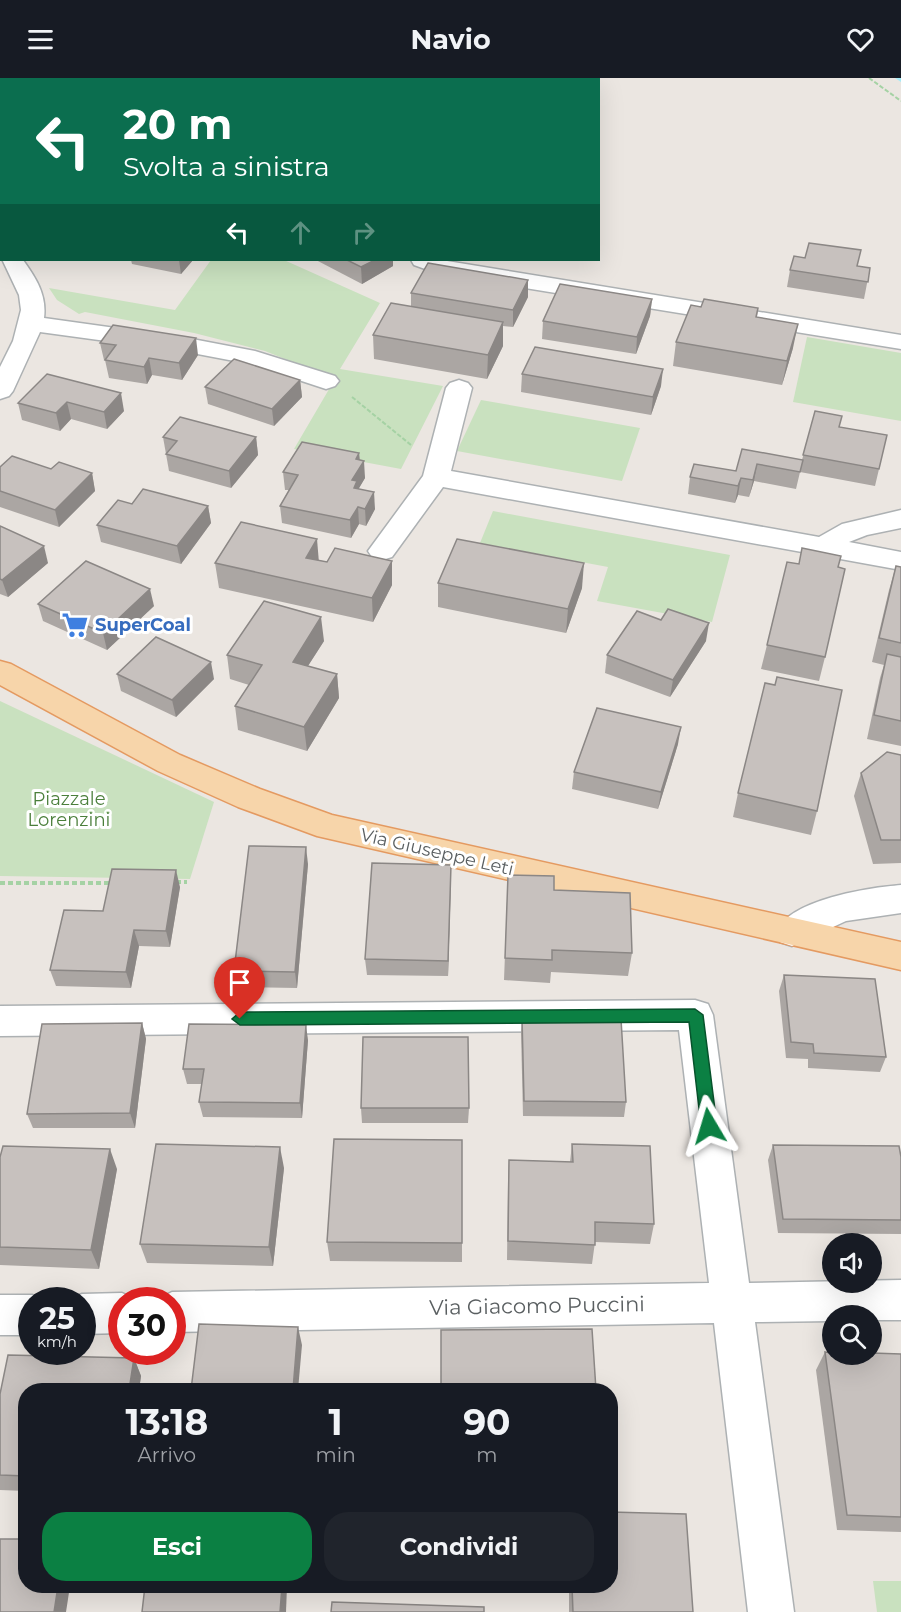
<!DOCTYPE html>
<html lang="it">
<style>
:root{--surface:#171b24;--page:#20242c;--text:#f1f3f6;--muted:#9ea1a6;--accent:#0b8043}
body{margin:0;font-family:Montserrat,sans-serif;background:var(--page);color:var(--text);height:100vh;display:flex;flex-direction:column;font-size:22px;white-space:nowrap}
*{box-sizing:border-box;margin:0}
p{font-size:20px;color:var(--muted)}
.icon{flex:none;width:33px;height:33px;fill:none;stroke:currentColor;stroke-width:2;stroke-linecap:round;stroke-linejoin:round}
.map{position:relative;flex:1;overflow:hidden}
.panel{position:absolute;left:18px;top:1305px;width:600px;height:210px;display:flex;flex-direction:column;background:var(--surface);border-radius:24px;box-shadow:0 6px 24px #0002}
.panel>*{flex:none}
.hud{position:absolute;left:0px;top:0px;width:600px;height:183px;box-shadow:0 6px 24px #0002;background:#0b6e4f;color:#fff;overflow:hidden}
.controls{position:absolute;left:822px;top:1155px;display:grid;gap:12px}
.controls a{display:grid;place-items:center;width:60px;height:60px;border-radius:50%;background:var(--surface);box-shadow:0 6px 24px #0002;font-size:30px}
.speed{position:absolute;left:18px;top:1209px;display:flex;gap:12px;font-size:30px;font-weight:700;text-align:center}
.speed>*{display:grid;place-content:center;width:78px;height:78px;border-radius:50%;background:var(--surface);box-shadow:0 6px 24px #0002;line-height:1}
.speed small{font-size:15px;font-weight:400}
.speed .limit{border:9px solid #d22;background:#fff;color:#111}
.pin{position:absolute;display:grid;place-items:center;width:51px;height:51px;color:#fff;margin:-62px -26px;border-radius:50% 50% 50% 0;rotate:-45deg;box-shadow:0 0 6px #0007}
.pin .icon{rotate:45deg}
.me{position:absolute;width:66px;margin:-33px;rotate:353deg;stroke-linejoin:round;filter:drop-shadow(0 0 4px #0008)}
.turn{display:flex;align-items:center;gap:21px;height:126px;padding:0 24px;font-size:27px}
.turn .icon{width:78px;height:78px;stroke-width:2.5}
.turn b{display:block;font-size:42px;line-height:51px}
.lanes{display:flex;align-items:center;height:57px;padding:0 24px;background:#0003;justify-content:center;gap:30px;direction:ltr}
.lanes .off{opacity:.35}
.eta{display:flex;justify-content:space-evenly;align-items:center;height:102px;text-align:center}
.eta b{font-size:36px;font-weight:700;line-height:42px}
.button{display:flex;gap:12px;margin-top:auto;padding:12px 24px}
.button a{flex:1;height:69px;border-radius:24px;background:var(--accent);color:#fff;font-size:24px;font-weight:700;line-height:69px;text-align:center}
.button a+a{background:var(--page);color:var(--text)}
header{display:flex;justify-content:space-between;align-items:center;height:78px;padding:0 24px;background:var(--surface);font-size:27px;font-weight:700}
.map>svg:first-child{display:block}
.green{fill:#c9e1bf}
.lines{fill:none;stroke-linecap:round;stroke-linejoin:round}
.stream{fill:#a6ebf7;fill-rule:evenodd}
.minor-casing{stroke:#adb1b3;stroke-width:3}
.major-casing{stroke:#e49a61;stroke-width:3}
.path-far1{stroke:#a5d2a4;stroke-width:2;stroke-dasharray:4.5 2;stroke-linecap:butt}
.path{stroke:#a5d2a4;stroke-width:4;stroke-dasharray:5 3;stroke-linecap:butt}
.minor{fill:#fff;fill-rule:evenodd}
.major{fill:#f7d5aa;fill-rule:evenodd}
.wall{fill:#aba6a3}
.shaded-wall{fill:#8b8785}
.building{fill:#c7c1be;stroke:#8b8785;stroke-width:1.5}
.route{fill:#0b8043;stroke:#07532c;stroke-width:1.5}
.labels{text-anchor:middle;stroke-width:6;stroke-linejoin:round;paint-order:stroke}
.shop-label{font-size:18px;font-weight:bold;fill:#366cbe;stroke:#fff;text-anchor:start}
.park-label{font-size:18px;fill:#4b7f3b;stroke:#fff}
.street-label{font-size:18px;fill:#5a5f61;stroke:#fff}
.near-street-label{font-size:21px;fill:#5a5f61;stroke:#fff}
</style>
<header><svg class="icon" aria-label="menu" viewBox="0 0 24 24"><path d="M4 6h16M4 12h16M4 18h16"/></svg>Navio<svg class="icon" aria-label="heart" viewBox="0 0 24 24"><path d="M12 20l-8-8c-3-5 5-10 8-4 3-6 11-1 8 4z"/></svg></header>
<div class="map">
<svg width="901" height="1534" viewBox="0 0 901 1534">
<rect width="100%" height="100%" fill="#ebe6e1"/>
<g class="green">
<polygon points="211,182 284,182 380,225 340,291 443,308 401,391 294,371 335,301 265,273 194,255 85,234 79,236 57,222 49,210 175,232"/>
<polygon points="807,259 901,275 901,343 793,324"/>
<polygon points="481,322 640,350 622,403 457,373"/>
<polygon points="493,433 730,477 712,544 597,523 608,489 480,465"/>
<polygon points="0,623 214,724 190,801 0,798"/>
<polygon points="873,1503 901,1503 901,1534 877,1534"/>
</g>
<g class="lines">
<polygon class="stream" points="895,0 901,0 901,4"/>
<g class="minor-casing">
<g id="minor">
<polygon points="0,0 11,0 12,2 2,2 2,8"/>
<rect x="0" y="72" width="2" height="12"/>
<path d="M2,181L23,182C36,200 47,217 44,240L187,260L255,273L335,298L339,303L335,308L326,311L250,286L187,274L40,254L13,313L9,318L0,321V289L13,263L21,232L19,217Z"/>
<polygon points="411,182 441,182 901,257 901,271 439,196 414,187"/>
<polygon points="459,302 468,305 472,310 451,393 819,459 842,446 901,432 901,450 867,457 849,464 901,474 901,492 443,409 392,479 382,482 372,479 368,473 423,398 446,310 450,305"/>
<path d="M901,807V835L846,843L792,868L780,864L775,854C792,821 867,810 901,807Z"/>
<polygon points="695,922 708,926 713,937 749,1205 901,1202 901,1242 872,1242 872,1238 832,1238 832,1243 755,1244 794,1534 748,1534 714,1245 172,1254 172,1222 156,1222 172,1214 709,1205 679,952 0,958 0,928"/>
<polygon points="122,1215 137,1222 122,1222 122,1255 82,1256 82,1222 67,1222 82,1216"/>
<polygon points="0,1217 32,1217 45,1222 32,1222 32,1257 0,1257"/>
</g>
</g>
<g class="major-casing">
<polygon id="major" points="0,583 11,586 180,677 260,711 332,737 901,864 901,892 317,758 238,729 158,693 0,607"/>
</g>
<g class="path-far1">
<polyline points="869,0 901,23"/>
<polyline points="352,319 411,367"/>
</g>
<g class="path">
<polyline points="176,804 187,804"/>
<polyline points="0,805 112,805"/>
</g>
<use href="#minor" class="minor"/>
<use href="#major" class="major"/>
</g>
<g class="wall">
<rect x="0" y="81" width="2" height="35"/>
<polygon points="805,180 870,190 864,221 787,209 790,192"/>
<polygon points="131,182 193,182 181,196 132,186"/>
<polygon points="316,182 393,182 393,188 362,206"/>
<polygon points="528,202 528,219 513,249 503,248 503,268 487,301 374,281 373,257 411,229 411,215"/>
<polygon points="652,221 650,238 636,276 542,261 543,243"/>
<polygon points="701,229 758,230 757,239 793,270 782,307 673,288 676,264"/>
<polygon points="100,265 198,277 182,302 152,297 147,306 109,300 105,282 104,282"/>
<polygon points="47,296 124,333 107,351 71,341 60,353 22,342 18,325"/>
<polygon points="522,296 661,308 651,337 521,314"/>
<polygon points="300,302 302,319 274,348 208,326 205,309"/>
<polygon points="815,333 839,349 879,391 875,408 800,394 796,411 754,403 749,419 738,417 735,425 688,416 690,399 736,393 742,371 802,382"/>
<polygon points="163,359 256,359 258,377 231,410 169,393"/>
<polygon points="359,375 360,382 365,400 358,411 375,431 366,448 359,446 351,460 282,445 280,428 289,412 285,412 283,394"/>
<polygon points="0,389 51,391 92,395 95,413 59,449 0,429"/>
<polygon points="132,426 208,428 211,445 181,486 101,464 97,447"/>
<polygon points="0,448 48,485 8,519 0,516"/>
<polygon points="319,482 327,484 392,483 392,507 373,544 219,510 215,485"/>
<polygon points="799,486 838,489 825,579 819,603 761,591 767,567"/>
<polygon points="896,488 901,489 901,668 867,661 880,600 884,587 872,584 889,512"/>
<polygon points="438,505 582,510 566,555 438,529"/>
<polygon points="38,526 154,528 107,572 43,543"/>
<polygon points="324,563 308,588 337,596 339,620 307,673 238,652 235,628 249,607 230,601 227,577"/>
<polygon points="706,563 670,619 605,595 607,577"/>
<polygon points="117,596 214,601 176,639 121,613"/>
<polygon points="775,607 817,733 811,757 733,739 738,715"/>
<polygon points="678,666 658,731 572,711 574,694"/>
<polygon points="901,677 901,785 873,786 854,718 861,695"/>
<polygon points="308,786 297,910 237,909 234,893"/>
<polygon points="451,787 448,898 367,897 365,881"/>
<polygon points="508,797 554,812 632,875 628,898 551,894 550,905 504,902"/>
<polygon points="180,809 170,869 139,868 131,910 56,908 50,892 103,833"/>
<polygon points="784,897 886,979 880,994 808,990 808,981 786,980 779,913"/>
<polygon points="522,939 626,1024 624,1039 523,1038 521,955"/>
<polygon points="142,945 146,961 135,1050 33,1050 27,1036"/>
<polygon points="308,962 302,1040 203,1039 199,1024 202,1006 187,1006 183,991"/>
<polygon points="361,1030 469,1030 468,1045 362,1045"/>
<polygon points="462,1062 462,1184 330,1183 327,1164"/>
<polygon points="572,1066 654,1146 650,1166 595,1164 592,1186 507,1182 508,1103 509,1082 570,1084"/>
<polygon points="773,1067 901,1079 901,1156 778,1155 768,1082"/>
<polygon points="0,1079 117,1091 99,1191 0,1187"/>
<polygon points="284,1090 273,1188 147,1185 140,1166"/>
<polygon points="825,1274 901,1276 901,1454 837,1452 816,1292"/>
<polygon points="8,1277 134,1280 141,1298 139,1312 26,1312 26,1413 0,1412 0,1316"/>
<polygon points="569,1508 610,1508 693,1534 569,1534"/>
</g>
<g class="shaded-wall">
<polygon points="0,32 2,36 2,49 0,49"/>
<polygon points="179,182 193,182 181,196"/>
<polygon points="375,182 393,182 393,188 362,206 361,189"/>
<polygon points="528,202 528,219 513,249 513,232"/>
<polygon points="652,221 650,238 636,276 637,259"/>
<polygon points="503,244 503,268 487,301 488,277"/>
<polygon points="798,246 793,270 782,307 787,283"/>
<polygon points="196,260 198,277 182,302 179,285"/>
<polygon points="149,280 152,297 147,306 144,289"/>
<polygon points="663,291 661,308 651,337 653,319"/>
<polygon points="300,302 302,319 274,348 272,331"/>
<polygon points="121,315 124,333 107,351 104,334"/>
<polygon points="67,324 71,341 60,353 56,335"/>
<polygon points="256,359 258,377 231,410 229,393"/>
<polygon points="359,375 360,389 364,383 365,400 358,412 355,427 352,402 356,381"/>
<polygon points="757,386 754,403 749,419 753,402"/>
<polygon points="92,395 95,413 59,449 55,432"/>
<polygon points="741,400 738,417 735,425 738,408"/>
<polygon points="374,414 375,431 366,448 365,431"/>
<polygon points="208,428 211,445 181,486 177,468"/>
<polygon points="358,429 359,446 351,460 350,442"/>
<polygon points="317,461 319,485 306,480"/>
<polygon points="44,468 48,485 8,519 2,502"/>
<polygon points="392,483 392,507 373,544 372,520"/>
<polygon points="584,485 582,510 566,555 568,531"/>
<polygon points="150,511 154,528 107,572 103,555"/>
<polygon points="321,539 324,563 295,608 293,584"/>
<polygon points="709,545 706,563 670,619 673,602"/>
<polygon points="211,584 214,601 176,639 172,622"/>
<polygon points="337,596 339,620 307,673 304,649"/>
<polygon points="681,649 678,666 658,731 661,714"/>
<polygon points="306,769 308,786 297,910 295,894"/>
<polygon points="451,787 451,803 448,898 448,883"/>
<polygon points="176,792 180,809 170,869 166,853"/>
<polygon points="134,852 139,868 131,910 126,894"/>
<polygon points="142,945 146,961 135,1050 130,1035"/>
<polygon points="306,947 308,962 302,1040 300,1025"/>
<polygon points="280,1069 284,1090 273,1188 269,1169"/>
<polygon points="110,1071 117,1091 99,1191 91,1172"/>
<polygon points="298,1249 302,1267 298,1312 293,1312"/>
<polygon points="134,1280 141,1298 139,1312 129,1312"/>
<polygon points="58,1508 70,1508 66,1534 54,1534"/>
<polygon points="282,1508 287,1508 286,1534 280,1534"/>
</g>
<g class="building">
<rect x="0" y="81" width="2" height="19"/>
<polygon points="809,165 861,172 857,188 870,190 868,204 790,192 794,178 805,180"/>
<polygon points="347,182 375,182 361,189"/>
<polygon points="428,185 528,202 513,232 411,215"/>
<polygon points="560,206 652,221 637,259 543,243"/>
<polygon points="704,221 758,230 756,239 798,246 787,283 676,264 691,227 701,229"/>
<polygon points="391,225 503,244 488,277 373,257"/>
<polygon points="113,247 196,260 179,285 149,280 144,289 105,282 116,267 100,265"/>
<polygon points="535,269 663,291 653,319 522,296"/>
<polygon points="234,281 300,302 272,331 205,309"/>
<polygon points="47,296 121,315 104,334 67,324 56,335 18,325"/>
<polygon points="815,333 842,338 839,349 887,357 879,391 803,377"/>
<polygon points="180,339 256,359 229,393 166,376 177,363 163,359"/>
<polygon points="302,364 359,375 356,381 364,383 352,402 357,403 354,410 374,414 365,431 358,429 350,442 280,428 298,397 283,394"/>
<polygon points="742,371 803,382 800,394 757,386 753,402 741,400 738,408 690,399 694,386 736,393"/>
<polygon points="12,378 51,391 59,384 92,395 55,432 0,413 0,389"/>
<polygon points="143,411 208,428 177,468 97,447 118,422 132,426"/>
<polygon points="241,444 317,461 306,480 327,484 335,470 392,483 372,520 215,485"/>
<polygon points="0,448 44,468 2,502 0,501"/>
<polygon points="457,461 584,485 568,531 438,505"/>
<polygon points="802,470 841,478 838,489 845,491 825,579 767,567 787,484 799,486"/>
<polygon points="86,483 150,511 103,555 38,526"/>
<polygon points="896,488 901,489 901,565 879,560"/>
<polygon points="264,523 321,539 293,584 337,596 304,649 235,628 262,587 227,577"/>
<polygon points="668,531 709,545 673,602 607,577 637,533 661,542"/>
<polygon points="156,559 211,584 172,622 117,596"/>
<polygon points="887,576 901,579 901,643 874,637"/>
<polygon points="777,599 842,612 817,733 738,715 765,605 775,607"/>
<polygon points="597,630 681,649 661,714 574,694"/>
<polygon points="887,674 901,677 901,762 881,762 861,695"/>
<polygon points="249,768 306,769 295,894 234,893"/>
<polygon points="372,785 451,787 448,883 365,881"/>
<polygon points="112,791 176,792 166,853 134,852 126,894 50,892 64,832 103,833"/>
<polygon points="508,797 554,798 554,812 630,815 632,875 552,872 552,882 505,880"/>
<polygon points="784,897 875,901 886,979 814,975 813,966 791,964"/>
<polygon points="522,939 621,941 626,1024 524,1023"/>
<polygon points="142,945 130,1035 27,1036 42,946"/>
<polygon points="189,946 306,947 300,1025 199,1024 204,991 183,991"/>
<polygon points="363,959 468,959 469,1030 361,1030"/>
<polygon points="334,1061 462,1062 462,1165 327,1164"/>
<polygon points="156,1066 280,1069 269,1169 140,1166"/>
<polygon points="572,1066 650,1068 654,1146 595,1144 595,1167 508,1163 509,1082 573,1084"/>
<polygon points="773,1067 899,1068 901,1079 901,1142 783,1141"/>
<polygon points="3,1068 110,1071 91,1172 0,1169 0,1079"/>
<polygon points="199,1246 298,1249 293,1312 191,1312"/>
<polygon points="592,1251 596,1312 441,1312 441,1252"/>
<polygon points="825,1274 832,1275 832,1276 872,1276 872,1275 901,1276 901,1439 847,1437"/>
<polygon points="8,1277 134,1280 129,1312 26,1312 26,1398 0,1397 0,1316"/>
<polygon points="610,1434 686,1436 693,1534 573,1534 572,1508 610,1508"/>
<polygon points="0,1461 26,1461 26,1508 58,1508 54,1534 0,1534"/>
<polygon points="145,1508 282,1508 280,1534 142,1534"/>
<polygon points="332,1524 484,1529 484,1534 331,1534"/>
</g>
<polygon class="route" points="695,931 703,937 717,1048 715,1053 709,1055 704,1053 701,1048 689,944 240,947 232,941 240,934"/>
<defs>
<g id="supermarket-bare" transform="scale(2.07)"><path d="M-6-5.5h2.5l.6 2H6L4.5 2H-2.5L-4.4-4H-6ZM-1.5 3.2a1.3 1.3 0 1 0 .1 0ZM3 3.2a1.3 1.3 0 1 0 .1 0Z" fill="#3f7fe0" stroke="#fff" stroke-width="2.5" paint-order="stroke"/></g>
</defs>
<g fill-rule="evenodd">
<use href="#supermarket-bare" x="75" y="547"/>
</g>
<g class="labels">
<g class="shop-label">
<text x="95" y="553">SuperCoal</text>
</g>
<g class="park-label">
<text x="69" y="727">Piazzale<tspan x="69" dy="21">Lorenzini</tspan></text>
</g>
<g class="street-label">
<text transform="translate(437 774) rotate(13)" y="6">Via Giuseppe Leti</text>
</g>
<g class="near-street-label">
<text transform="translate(537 1228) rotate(-1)" y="7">Via Giacomo Puccini</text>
</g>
</g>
</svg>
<div class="controls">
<a><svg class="icon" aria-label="sound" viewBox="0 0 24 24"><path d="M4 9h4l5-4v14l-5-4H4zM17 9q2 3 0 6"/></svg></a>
<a><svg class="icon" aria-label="search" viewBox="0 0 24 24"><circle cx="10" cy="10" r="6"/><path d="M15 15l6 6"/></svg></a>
</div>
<div class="speed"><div>25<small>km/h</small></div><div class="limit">30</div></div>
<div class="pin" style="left:240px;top:941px;background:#d93025"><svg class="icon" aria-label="arrive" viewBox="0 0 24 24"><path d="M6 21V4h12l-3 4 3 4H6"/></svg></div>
<svg class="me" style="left:709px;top:1048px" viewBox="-20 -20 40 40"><path d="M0-17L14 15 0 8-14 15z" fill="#0b8043" stroke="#fff" stroke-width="4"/></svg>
<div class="hud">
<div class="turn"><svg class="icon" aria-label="left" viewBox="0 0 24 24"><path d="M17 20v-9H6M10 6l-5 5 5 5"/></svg><div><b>20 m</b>Svolta a sinistra</div></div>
<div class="lanes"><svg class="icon" aria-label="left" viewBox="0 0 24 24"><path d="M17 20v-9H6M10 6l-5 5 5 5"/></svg><svg class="icon off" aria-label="ahead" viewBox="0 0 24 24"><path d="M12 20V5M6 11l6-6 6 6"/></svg><svg class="icon off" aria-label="right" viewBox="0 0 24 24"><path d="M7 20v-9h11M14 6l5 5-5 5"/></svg></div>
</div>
<section class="panel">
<div class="eta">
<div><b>13:18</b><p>Arrivo</p></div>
<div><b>1</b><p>min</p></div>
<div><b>90</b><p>m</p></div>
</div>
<div class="button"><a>Esci</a><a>Condividi</a></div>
</section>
</div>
